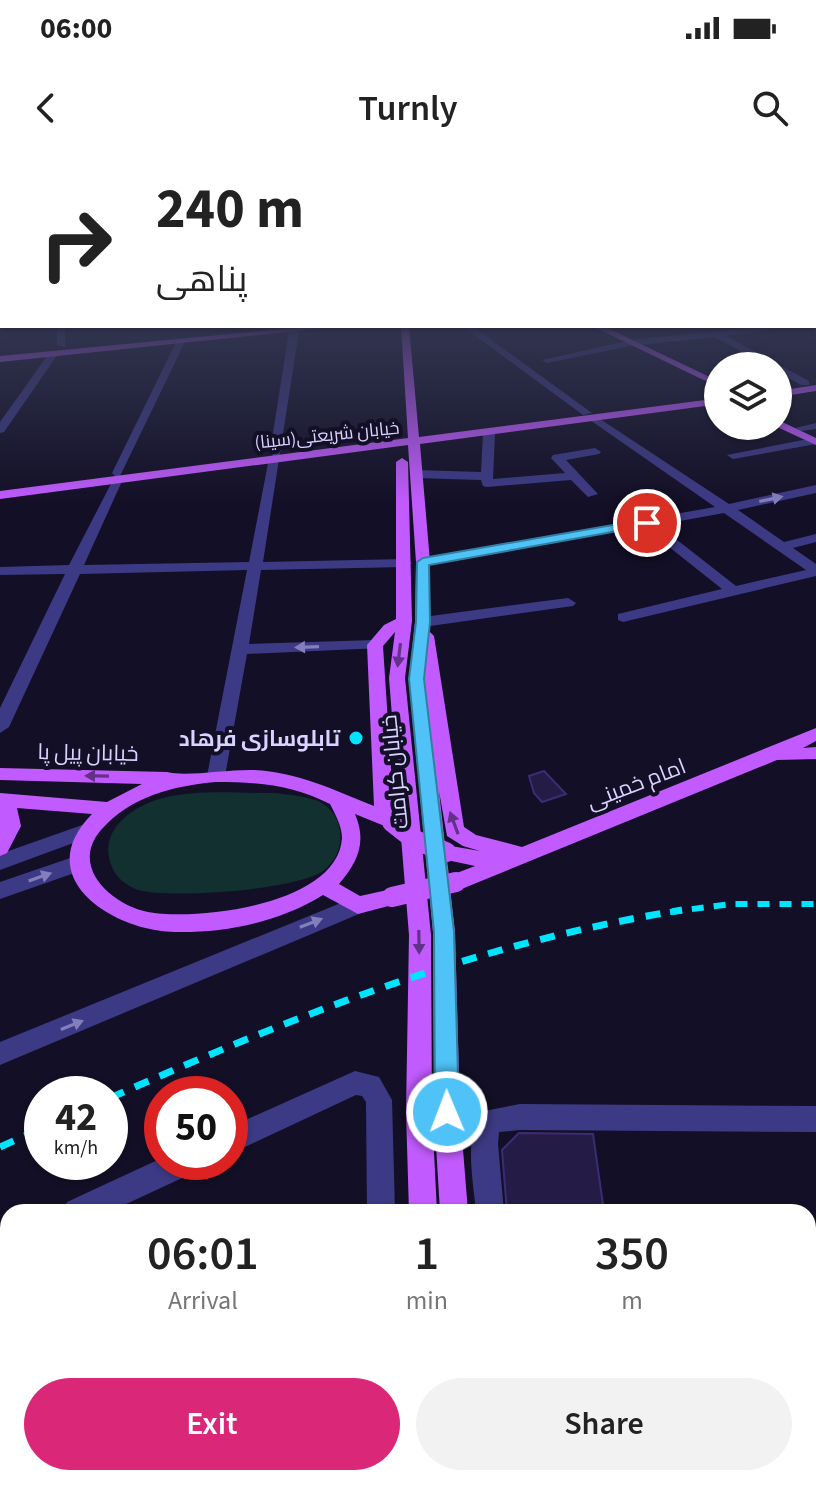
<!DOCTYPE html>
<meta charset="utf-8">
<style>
:root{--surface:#fff;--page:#f2f2f2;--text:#222;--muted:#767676;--accent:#db2777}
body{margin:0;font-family:"Source Sans 3",Cairo,sans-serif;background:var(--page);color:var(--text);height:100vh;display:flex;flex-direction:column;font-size:30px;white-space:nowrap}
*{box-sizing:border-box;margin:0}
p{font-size:26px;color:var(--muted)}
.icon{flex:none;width:44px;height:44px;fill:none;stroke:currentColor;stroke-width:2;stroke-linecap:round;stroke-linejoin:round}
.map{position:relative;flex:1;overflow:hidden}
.panel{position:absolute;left:0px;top:1044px;width:816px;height:282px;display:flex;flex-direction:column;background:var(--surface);border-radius:24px 24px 0 0;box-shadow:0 2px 6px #0004}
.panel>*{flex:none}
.hud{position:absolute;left:0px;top:0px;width:816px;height:168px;box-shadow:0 2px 6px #0004;background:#fff;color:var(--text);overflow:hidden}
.buttons{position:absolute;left:704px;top:192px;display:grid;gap:16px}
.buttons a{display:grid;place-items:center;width:88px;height:88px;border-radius:50%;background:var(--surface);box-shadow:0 2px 6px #0004;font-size:40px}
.speed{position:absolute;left:24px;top:916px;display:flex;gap:16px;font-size:40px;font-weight:700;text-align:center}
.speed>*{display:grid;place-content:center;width:104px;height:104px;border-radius:50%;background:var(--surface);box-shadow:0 2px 6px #0004;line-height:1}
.speed small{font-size:20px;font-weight:400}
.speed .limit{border:12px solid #d22;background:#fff;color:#111}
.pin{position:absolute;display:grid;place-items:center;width:68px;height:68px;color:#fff;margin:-34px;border:4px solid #fff;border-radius:50%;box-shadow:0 2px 8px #0007}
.me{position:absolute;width:88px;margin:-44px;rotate:359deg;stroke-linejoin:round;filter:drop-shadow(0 0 6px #0008)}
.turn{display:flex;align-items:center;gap:28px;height:168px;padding:0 24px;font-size:36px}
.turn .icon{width:104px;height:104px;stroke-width:2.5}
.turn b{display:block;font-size:56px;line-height:68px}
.eta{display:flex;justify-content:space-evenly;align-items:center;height:136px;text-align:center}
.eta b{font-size:48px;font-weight:600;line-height:56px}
.action{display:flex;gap:16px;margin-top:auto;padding:16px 24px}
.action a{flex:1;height:92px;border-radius:48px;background:var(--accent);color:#fff;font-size:32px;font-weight:600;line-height:92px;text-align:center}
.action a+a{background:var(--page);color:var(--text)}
.status{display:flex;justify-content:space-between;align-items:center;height:56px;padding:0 40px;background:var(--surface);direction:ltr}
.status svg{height:22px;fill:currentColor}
header{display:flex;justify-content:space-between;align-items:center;height:104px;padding:0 24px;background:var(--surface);font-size:36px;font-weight:600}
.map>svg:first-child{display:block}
.green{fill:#12302f}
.building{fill:#241b47;stroke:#3b2d73;stroke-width:2}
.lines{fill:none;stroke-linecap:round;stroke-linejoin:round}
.minor{fill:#3d3a85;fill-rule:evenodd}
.major{fill:#c25bff;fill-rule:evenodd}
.rail-far1{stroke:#00e5ff;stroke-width:6;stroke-dasharray:12 10;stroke-linecap:butt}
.rail{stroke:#00e5ff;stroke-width:7;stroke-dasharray:15 12;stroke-linecap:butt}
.major-bridge{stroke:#c25bff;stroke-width:20}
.oneway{fill:#837fbc}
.oneway2{fill:#623188}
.route{fill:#4fc3f7;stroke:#337fa1;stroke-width:2}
.poi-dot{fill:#00e5ff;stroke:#130f26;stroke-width:3}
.labels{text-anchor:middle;stroke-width:8;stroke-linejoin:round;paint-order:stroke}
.far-street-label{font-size:18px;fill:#d9d4ff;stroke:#130f26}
.poi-label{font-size:22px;font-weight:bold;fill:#d9d4ff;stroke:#130f26;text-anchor:end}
.street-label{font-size:22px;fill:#d9d4ff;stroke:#130f26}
</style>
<div class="status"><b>06:00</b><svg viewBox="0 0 49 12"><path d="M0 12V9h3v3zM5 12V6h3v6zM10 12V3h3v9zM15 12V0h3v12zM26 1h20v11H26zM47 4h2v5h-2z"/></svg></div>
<header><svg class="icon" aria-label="back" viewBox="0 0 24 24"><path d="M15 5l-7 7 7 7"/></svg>Turnly<svg class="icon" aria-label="search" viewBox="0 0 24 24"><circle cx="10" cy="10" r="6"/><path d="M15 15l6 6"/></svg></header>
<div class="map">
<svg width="816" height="1325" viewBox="0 0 816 1325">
<rect width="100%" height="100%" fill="#130f26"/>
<path class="green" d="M276,633C290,635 305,636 318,641C346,653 348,693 323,711C295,730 172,739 138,730C127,726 116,718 112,707C106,694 107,679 116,667C151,622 225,634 276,633Z"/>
<g class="building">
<polygon points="544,611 566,634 542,642 534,633 529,616"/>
<polygon points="519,973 593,974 604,1052 507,1052 502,990"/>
</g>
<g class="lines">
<g class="minor">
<polygon points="814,163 816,164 816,170 810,166"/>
<polygon points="57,166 65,166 65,187 57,185"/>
<polygon points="462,166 472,166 592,253 583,255"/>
<polygon points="766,166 796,166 726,176 809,221 809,225 801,225 778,212 778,206 767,206 715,177 630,186 547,203 542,200 631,180"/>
<polygon points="294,168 299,171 263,402 405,399 412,403 405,407 261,410 249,484 375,480 381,482 381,488 247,494 225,616 216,622 207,616 247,410 80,414 9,567 0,573 0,548 65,414 0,415 0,407 69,405 115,316 112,313 177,180 185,182 120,316 123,319 84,405 249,402 269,298 273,295 270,292 289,171"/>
<polygon points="50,192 58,194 4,272 0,273 0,262"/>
<path d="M594,255L729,344L816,325V333L738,350L784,382L816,374V382L793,388L816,404V416L623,462L618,460V454L722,429L644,367L418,405V399L423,398L715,347L590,260V256ZM724,353L806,410L736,426L658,365Z"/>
<polygon points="816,263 816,269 801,271 795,268"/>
<polygon points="489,270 495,273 493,319 565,313 551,298 553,295 595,288 601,292 599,294 566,300 598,334 588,337 571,320 487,327 483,326 481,320 416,318 410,314 416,310 481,312 483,273"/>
<polygon points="813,278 816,284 733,299 727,295"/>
<polygon points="568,438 576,443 573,446 423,467 415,462 423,457"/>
<polygon points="88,663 95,665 98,670 95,675 0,710 0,694"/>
<polygon points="79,695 86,697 89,703 86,709 0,739 0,722"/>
<polygon points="358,736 366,739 369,745 366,751 0,905 0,882"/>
<polygon points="355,911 379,917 392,940 395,1052 367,1052 366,942 362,936 356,935 230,994 230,967"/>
<path d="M520,944L816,946V972L520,970L499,972L498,984L504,1052H476C473,1019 465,983 479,952Z"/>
<polygon points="162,998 162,1002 199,1002 195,1012 109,1052 63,1052 67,1042"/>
<polygon points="8,1069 8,1099 0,1103 0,1073"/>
<polygon points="8,1293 8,1318 22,1318 13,1325 0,1325 0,1295"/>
<polygon points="479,1318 513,1318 510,1325 476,1325"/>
</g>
<g class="major">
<polygon points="314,166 346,166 0,202 0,196"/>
<path d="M401,166H409L419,277L705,240L710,243L705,246L420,284L430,402V472L434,476L464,667L476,675L522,687L816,568V581L803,588L816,587V599L777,600L464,728H450L455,772L460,952L468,1052H440L434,952L433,772L409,519L415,462L416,402L408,285L0,339V331L408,278ZM439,631L447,676L463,686L480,691L445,685ZM447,700L475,706L449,716Z"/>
<polygon points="592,166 603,166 718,221 718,227"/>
<polygon points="816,225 816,231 778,237 778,231"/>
<polygon points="778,260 816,278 816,285 775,266 778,266"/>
<path d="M402,298L408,302L412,461L405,518L431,775L432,952L437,1052H409L406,952L409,775L400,665L392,669L355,654C367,682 358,702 339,724L360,736L392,729L400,731L403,737L400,743L358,754L323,735C280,762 225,773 175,772C113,771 29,718 92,654L17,648L21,666L7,693L0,696V633L107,642L142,624L0,620V608L167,612C186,617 229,609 254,610C297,612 334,630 374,646L367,485L384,465L396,459V302ZM395,472L389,518L400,658L394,655L383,486ZM216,622C257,622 292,625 330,644C335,654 342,666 342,678C338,745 197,761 148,752C112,745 69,707 101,670C131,636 173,626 216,622Z"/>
<rect x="415" y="1318" width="34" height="7"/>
<polygon points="455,1318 489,1318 490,1325 456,1325"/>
</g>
<polyline class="rail-far1" points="670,752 731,744 816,744"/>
<g class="rail">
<path d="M110,938C299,854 477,783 682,750"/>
<polyline points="0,987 42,968"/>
</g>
<g class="major-bridge">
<polyline points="392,662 415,680 446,692"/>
<polyline points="392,737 456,722"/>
</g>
</g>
<defs><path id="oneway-solid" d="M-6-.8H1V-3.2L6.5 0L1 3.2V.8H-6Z" transform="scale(2)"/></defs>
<g class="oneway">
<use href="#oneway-solid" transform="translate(771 339) rotate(-12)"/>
<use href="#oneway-solid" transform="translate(307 487) rotate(178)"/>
<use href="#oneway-solid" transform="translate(40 717) rotate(-19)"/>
<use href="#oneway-solid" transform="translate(311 763) rotate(-21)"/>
<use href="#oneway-solid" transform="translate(72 865) rotate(-22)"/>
</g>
<g class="oneway2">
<use href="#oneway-solid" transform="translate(399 495) rotate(97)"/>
<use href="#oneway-solid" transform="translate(97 616) rotate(-179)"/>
<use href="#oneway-solid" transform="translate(454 663) rotate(-110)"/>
<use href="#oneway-solid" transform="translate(419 782) rotate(89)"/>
</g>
<linearGradient id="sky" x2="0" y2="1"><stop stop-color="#0a0815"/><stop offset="0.46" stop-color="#333752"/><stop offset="1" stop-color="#333752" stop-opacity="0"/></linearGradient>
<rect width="816" height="344" fill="url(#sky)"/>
<polygon class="route" points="647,359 653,363 651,365 429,405 430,462 424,519 454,772 459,952 455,960 447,964 438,960 435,952 434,772 409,519 416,462 417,402 423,398"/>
<circle class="poi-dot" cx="356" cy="578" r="8"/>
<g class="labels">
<g class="far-street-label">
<text transform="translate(327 275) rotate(-6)" y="6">خیابان شریعتی(سینا)</text>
</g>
<g class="poi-label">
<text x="340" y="586">تابلوسازی فرهاد</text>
</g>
<g class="street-label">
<text transform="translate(88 592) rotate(1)" y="8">خیابان پیل پا</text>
<text transform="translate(394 612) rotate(-96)" y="8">خیابان کرامت</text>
<text transform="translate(636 623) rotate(-21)" y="8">امام خمینی</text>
</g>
</g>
</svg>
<div class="buttons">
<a><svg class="icon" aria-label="layers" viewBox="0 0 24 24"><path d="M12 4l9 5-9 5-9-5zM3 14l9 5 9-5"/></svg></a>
</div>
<div class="speed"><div>42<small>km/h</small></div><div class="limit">50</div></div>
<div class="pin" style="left:647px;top:363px;background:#d93025"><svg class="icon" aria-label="arrive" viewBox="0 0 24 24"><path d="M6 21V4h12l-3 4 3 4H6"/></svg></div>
<svg class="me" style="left:447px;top:952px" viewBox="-20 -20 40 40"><circle r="17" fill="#4fc3f7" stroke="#fff" stroke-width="3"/><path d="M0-11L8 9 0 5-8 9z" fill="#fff"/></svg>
<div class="hud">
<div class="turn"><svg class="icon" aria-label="right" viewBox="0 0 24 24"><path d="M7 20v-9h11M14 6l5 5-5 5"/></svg><div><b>240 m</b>پناهی</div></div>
</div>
<section class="panel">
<div class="eta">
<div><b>06:01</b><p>Arrival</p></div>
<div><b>1</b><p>min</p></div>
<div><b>350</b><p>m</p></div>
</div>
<div class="action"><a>Exit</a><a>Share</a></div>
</section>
</div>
